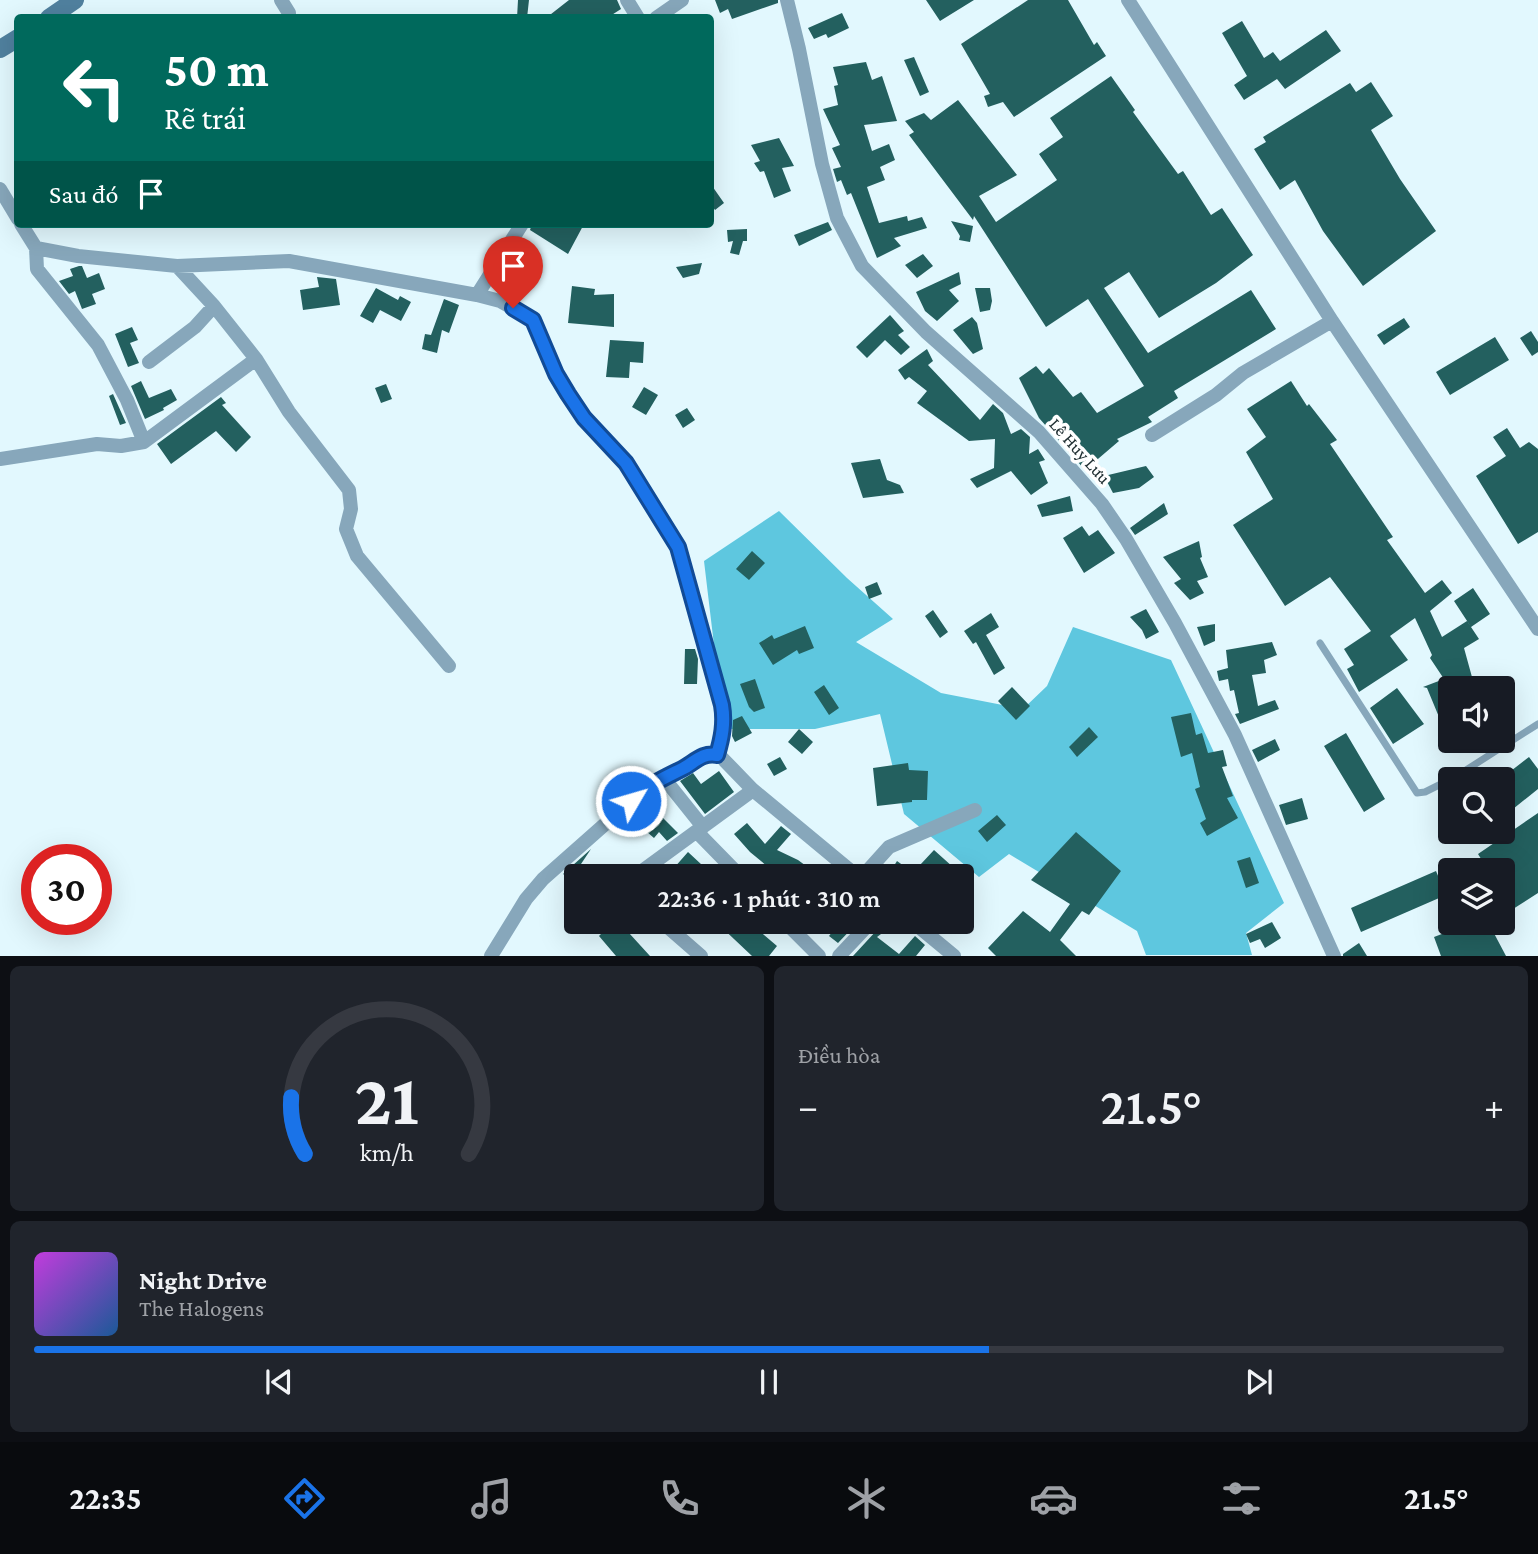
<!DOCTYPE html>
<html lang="vi">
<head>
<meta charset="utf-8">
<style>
  body { margin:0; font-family:"Crimson Pro",serif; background:#20242c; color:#f1f3f6; height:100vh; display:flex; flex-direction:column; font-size:26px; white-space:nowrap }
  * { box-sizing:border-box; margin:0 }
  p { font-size:23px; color:#9ea1a6 }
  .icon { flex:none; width:38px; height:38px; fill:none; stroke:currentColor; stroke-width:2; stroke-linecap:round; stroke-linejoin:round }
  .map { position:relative; height:956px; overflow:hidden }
  .drawer { display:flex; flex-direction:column; gap:10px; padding:10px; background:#0d0f14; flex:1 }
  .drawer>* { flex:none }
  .guide { position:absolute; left:14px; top:14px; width:700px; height:214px; border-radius:7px; box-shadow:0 7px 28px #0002; background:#00695c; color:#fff; overflow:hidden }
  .tools { position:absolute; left:1438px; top:676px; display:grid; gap:14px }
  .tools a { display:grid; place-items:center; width:77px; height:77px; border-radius:7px; background:#171b24; box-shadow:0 7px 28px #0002; font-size:35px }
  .speed { position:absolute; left:21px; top:844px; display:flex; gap:14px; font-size:35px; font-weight:700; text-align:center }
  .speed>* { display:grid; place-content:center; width:91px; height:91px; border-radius:50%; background:#171b24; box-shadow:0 7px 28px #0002; line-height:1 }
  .speed .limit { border:10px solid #d22; background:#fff; color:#111 }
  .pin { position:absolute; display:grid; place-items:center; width:60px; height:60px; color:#fff; margin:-72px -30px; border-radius:50% 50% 50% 0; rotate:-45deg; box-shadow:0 0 7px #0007 }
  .pin .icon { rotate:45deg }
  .me { position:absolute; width:77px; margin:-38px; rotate:52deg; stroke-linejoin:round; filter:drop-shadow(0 0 5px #0008) }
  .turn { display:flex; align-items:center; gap:24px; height:147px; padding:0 35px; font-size:32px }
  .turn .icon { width:91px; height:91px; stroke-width:2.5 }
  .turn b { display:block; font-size:49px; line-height:60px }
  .then { display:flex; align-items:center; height:66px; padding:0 35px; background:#0003; gap:14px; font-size:26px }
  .big { font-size:52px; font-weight:600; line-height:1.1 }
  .drawer .widget { flex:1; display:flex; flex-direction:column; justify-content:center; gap:10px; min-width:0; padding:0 24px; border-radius:10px; background:#20242c }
  .drawer .dial { align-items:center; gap:0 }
  .dial svg { height:182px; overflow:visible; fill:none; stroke:#363941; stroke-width:7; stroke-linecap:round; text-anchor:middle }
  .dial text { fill:#f1f3f6; stroke:none }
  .song { display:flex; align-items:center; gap:21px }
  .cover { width:84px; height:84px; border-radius:10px; background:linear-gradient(135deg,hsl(290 70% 55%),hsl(210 70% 35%)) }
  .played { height:7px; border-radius:4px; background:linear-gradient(90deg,#1a73e8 65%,#363941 65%) }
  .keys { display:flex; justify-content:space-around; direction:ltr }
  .heat { display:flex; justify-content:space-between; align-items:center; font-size:38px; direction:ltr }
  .drawer .tiles { flex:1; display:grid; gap:10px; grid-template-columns:1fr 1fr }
  .widget:last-child { grid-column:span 2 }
  .trip { position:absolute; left:564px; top:864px; width:410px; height:70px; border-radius:7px; background:#171b24; box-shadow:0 7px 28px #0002; font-weight:600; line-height:70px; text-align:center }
  .tabs { display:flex; height:112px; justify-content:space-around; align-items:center; background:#090b0e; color:#9ea1a6 }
  .tabs .icon { width:49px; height:49px }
  .tabs .active { color:#1a73e8 }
  .tabs b { font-size:32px; color:#f1f3f6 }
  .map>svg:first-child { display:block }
  .forest { fill:#5ec7df }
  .building { fill:#23605f }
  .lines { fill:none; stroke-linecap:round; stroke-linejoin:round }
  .service { stroke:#87a7bb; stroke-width:7 }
  .minor { stroke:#87a7bb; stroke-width:14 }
  .secondary { stroke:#50819f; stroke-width:18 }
  .route-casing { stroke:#114b97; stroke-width:18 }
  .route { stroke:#1a73e8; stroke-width:12 }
  .labels { text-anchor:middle; stroke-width:7; stroke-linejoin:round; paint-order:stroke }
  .street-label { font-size:18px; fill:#202f32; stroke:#fff }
</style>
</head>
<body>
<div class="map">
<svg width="1538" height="956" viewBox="0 0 1538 956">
  <rect width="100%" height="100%" fill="#e2f8fe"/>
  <path class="forest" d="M779,511L847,578L893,619L856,642L941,693L1023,709L1047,686L1073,627L1171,660L1284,903L1246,933L1252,955H1146L1137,931L1009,854L979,877L904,814L880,714L815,729H724L704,561Z"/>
  <path class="building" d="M518,0H529L527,18H517Z
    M569,0H617L621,9L607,18H546Z
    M715,0H778V3L732,19L728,9L720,13Z
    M926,0H974L940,21Z
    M1028,0H1068L1094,45L1097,42L1106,56L1014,117L1003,102L988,107L984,96L990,94L961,44Z
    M842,13L849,28L828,38L826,34L814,39L808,28Z
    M1242,21L1264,58L1273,52L1280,61L1326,30L1341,51L1285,89L1277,79L1244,100L1234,85L1247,76L1222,33Z
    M914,57L929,92L920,96L904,60Z
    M866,62L872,80L882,76L897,121L864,125L872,151L889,144L895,160L880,167L885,180L867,187L879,223L907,216L908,221L922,217L927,228L894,238L901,246L877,258L851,193L847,195L841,180L837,182L833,169L841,167L832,148L840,145L823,109L838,105L834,86L838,85L833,67Z
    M1111,76L1135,110L1133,112L1178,174L1183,171L1211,215L1222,208L1253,255L1216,283L1159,318L1129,272L1104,288L1148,353L1251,290L1276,329L1174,391L1178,398L1148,417L1152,422L1117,439L1119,441L1085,470L1039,418L1019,378L1036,366L1043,374L1049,368L1073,397L1081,392L1097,413L1144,386L1088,299L1046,327L974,216L973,220L909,135L914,132L905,121L924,113L931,120L958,100L1017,175L979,196L996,222L1057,180L1039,154L1063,137L1050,118Z
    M1371,82L1393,116L1371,130L1400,179L1436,231L1363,286L1323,231L1295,180L1280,190L1254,149L1266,142L1263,137L1350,83L1356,92Z
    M779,138L794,166L782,168L791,191L774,198L764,171L760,172L754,163L760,161L751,145Z
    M710,183L724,203L715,210L710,203Z
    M951,221L973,226L970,242L959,240L960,236Z
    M828,222L832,230L799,246L794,235Z
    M532,224H584L568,254L530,230Z
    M747,229V241H743L739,255L730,253L733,241L728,242L727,230Z
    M923,254L933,266L917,278L905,265Z
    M702,263L699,274L683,278L676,267Z
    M79,266H82L87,278L99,273L105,289L92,294L96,304L82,309L75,291L69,294L59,281L73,276L70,269Z
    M959,272L961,284L949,290L959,301L937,321L925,311L916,292Z
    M317,277L336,279L340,305L303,310L300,290L319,287Z
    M572,286L595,289L594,295L614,294V327L568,323Z
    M376,288L398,300L400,296L411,302L401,321L380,310L373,323L360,316Z
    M975,288H990L992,301L990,310L980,312Z
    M444,299L459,305L449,333L442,330L437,353L422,349L425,334L431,335Z
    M890,315L904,331L898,335L910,347L901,355L885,340L867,358L856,347Z
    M972,317L977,323L983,349L973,354L953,330Z
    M1404,318L1410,327L1384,345L1377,335Z
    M132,327L138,340L130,343L139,363L128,367L115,334Z
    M1531,331L1538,342V352L1532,356L1520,338Z
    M1495,337L1509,360L1450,395L1436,372Z
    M610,340L644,342L643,363L630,362L629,378L606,377Z
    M927,349L933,361L928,365L980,420L993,404L1003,413L1011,434L1021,429L1030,437L1029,454L1038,449L1045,460L1039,462L1048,483L1031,495L1011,471L977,488L970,479L994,468L995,439L969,441L917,403L927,391L909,377L905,380L898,370Z
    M141,381L149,398L171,389L177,400L163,408L164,410L145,419L131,386Z
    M1291,381L1307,406L1309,404L1337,440L1330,444L1393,537L1387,540L1425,593L1442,580L1452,593L1430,611L1442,637L1467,621L1479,639L1464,648L1475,688H1451V746L1427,688L1423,687L1444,679L1430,658L1432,655L1415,618L1390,636L1408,660L1359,692L1347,669L1354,665L1344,649L1371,631L1330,577L1285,606L1233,525L1273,499L1246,452L1266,437L1247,409Z
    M386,384L392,399L381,403L375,388Z
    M644,387L658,395L646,415L632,407Z
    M113,394L126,423L120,425L109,396Z
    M221,397L226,403L222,405L251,437L236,452L216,431L171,464L157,444Z
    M687,408L695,420L683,428L675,415Z
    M1507,428L1520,448L1529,442L1538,449V532L1518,544L1476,476L1506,456L1493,437Z
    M880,459L887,480L900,485L904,493L863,498L851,463Z
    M1146,466L1154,477L1139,488L1113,493L1104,476Z
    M1070,496L1073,511L1042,517L1037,505Z
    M1164,503L1168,514L1135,535L1130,528Z
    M1082,526L1089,536L1098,530L1115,553L1084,573L1063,538Z
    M1199,541L1202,557L1200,558L1208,577L1197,581L1204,593L1190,600L1174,583L1181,579L1163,557Z
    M752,551L765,563L749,580L736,569Z
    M877,582L882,594L869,599L865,587Z
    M1473,588L1490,614L1471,627L1454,601Z
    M1146,609L1159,632L1146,639L1142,630L1130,617Z
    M933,610L948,632L940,638L925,616Z
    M991,613L999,627L986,635L1005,668L994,675L976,642L973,644L964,631Z
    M1215,624V641L1204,646L1197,627Z
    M805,626L814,648L799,654L797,650L773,665L759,643L772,635L774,639Z
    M1272,642L1277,655L1264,660L1266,673L1252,675L1258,706L1275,700L1279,709L1240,724L1235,714L1239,713L1234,690L1230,691L1228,679L1219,681L1217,671L1228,668L1226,650Z
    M685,649H695L698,659L697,684H684Z
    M755,679L765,708L754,712L749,707L740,684Z
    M824,685L839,708L829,715L814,692Z
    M1012,687L1030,706L1016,720L998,701Z
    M1397,688L1424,724L1393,744L1370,708Z
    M1191,713L1196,735L1202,733L1208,753L1223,750L1227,766L1222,767L1233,796L1227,798L1238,818L1207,836L1200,823L1206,819L1195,789L1200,787L1192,753L1181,757L1171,717Z
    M742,716L752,733L735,742L732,736L733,720Z
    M1089,727L1098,737L1077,757L1069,747Z
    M799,729L813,742L802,754L788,742Z
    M1346,733L1385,799L1364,812L1324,746Z
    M1275,739L1280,750L1258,762L1252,750Z
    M780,757L787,769L774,776L767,764Z
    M1529,757L1538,769V789L1513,809L1503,797V777Z
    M908,763L909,770L928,771L927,800H912V802L877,806L873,768Z
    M719,771L734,792L705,814L680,781L693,773L701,784Z
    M1302,798L1308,819L1286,825L1279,805Z
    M647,802L678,833L667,841L659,832L654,838L640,826L637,828L628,819Z
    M1538,813V893L1513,909L1503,893V870H1488L1478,854Z
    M997,815L1006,825L987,842L978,831Z
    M747,823L765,844L781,826L791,834L777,850L798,860L821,877H792L784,871L781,875L773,871L750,852L734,834Z
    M1076,832L1121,871L1089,915L1082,911L1060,940L1076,956H996L988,948L1023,911L1050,932L1070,904L1031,880Z
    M591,849L571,879L563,874Z
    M934,850L973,885L961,899V877H933L920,865Z
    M688,852L702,865L692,877H666Z
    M1250,857L1259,883L1246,888L1237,861Z
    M897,861L908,869L903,877H887Z
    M1436,871L1446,895L1361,932L1351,908Z
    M588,922H640L629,933L650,956H616L599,936L601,934Z
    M716,922H749L777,946L769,956H752Z
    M840,922H858L838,943L829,936Z
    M1272,922L1281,938L1265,948L1260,939L1250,943L1246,934Z
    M1466,922H1488L1506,956H1441L1434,937L1460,927Z
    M877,930L881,934L877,937L899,954L915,936L925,945L916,956H853Z
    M1359,943L1367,956H1343V954Z"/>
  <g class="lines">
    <path class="service" d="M1320,643L1417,793L1425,792L1451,779
      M1452,779L1538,724"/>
    <path class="minor" d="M281,0L289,13
      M627,0L638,18
      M787,0L799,49L822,164L837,218L862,266L926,332L1039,432L1102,504L1126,539L1175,623L1235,735L1334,956
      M1128,0L1332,321L1538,629
      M656,18L682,0
      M0,189L18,219
      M21,224L36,248L78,256L177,266L289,261L477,295L522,224
      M36,248L37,269L98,345L127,400L144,442
      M177,266L214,306L256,359L289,412L349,490L351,509L346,529L357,556L449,666
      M477,295L500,301L533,320L556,374L568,394L584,418L626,463L678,547L724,718L723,733L717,755
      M149,362L195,327L214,306
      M1152,435L1216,395L1243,373L1332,321
      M0,459L97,444L121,446L144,442L256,359
      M663,777L703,827
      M697,832L741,877
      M634,877L753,790
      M862,877L889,847L975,810
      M662,922L701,956
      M785,922L819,956
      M913,922L954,956
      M491,956L526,899L543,879L647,787L706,755L711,754L722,758L753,790L858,877
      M839,956L871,922"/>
    <path class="secondary" d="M49,18L75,0
      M0,49L18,38"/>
  </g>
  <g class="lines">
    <g class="route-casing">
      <path id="route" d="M513,308L533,320L556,374L568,394L584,418L626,463L678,547L722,705C725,723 722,738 717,755C702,752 694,763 682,769C660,780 650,784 631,801"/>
    </g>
    <use href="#route" class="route"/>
  </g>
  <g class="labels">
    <g class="street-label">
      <text transform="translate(1080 451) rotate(48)" y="6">Lê Huy Lưu</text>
    </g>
  </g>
</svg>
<div class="tools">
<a><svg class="icon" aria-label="sound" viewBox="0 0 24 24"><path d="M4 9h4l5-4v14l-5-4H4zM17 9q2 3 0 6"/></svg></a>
<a><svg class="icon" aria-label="search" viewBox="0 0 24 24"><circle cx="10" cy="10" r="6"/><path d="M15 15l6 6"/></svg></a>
<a><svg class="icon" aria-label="layers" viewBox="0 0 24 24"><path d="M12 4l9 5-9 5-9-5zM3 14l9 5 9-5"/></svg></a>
</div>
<div class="speed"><div class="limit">30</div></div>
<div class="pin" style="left:513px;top:308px;background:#d93025"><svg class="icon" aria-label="arrive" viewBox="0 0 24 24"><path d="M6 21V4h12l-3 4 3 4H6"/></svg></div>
<svg class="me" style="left:631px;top:801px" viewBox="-20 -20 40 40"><circle r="17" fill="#1a73e8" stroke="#fff" stroke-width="3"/><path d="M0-11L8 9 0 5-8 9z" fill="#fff"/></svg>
<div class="trip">22:36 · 1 phút · 310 m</div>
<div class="guide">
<div class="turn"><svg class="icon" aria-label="left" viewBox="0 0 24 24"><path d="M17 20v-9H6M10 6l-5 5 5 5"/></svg><div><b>50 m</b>Rẽ trái</div></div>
<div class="then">Sau đó<svg class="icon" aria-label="arrive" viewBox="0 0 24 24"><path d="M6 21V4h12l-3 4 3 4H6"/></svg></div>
</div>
</div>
<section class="drawer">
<div class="tiles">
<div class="widget dial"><svg viewBox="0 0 100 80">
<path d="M14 69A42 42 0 1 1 86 69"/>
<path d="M14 69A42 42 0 0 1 8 44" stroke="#1a73e8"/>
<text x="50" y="56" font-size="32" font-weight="700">21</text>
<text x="50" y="72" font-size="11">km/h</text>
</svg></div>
<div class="widget"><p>Điều hòa</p>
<div class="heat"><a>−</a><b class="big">21.5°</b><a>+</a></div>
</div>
<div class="widget">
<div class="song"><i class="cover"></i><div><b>Night Drive</b><p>The Halogens</p></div></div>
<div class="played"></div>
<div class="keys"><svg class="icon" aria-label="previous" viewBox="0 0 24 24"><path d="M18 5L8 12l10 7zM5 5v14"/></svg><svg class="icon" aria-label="pause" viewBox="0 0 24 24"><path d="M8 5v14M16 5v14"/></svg><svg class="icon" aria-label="next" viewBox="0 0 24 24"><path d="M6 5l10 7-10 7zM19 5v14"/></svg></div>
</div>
</div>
</section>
<nav class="tabs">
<b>22:35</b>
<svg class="icon active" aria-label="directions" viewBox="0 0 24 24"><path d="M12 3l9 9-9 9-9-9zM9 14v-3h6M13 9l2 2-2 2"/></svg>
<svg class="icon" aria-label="music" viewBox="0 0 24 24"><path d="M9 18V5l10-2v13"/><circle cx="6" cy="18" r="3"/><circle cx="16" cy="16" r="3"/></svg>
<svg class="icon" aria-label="phone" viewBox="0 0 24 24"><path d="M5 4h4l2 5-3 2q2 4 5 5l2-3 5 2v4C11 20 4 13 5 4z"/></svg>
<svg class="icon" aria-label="climate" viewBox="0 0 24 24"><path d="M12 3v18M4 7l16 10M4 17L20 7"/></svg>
<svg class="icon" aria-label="car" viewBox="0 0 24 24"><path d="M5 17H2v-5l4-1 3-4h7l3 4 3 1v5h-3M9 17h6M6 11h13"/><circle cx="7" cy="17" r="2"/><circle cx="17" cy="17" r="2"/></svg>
<svg class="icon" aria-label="filters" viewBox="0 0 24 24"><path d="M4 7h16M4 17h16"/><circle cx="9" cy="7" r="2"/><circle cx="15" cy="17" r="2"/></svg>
<b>21.5°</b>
</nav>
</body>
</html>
